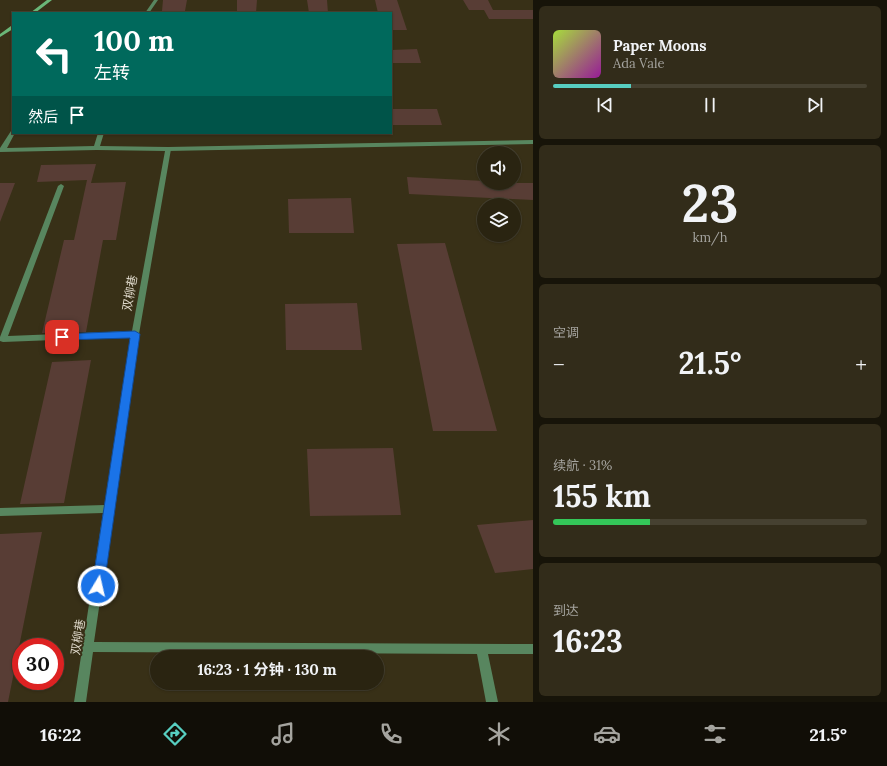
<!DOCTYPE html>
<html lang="zh">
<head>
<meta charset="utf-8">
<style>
  body { margin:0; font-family:Lora,"Noto Sans SC",serif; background:#322c1a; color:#f1f3f6; height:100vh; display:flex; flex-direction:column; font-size:15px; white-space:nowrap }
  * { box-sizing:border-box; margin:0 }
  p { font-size:13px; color:#a5a49f }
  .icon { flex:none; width:22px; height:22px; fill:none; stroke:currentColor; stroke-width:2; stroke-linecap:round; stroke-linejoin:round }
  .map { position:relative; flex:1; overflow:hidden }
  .panel { display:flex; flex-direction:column; gap:6px; padding:6px; background:#171409; width:354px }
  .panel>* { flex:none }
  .banner { position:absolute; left:12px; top:12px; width:380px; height:122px; border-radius:0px; box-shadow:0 1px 3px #0004,0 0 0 1px #464131; background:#00695c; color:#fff; overflow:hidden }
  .fabs { position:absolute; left:477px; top:146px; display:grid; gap:8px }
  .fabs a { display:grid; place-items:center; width:44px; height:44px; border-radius:50%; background:#2a2411; box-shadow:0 1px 3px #0004,0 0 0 1px #464131; font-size:20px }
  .speed { position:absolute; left:12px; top:638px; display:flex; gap:8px; font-size:20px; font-weight:700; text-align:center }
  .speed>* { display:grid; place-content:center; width:52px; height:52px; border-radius:50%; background:#2a2411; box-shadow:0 1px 3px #0004,0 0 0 1px #464131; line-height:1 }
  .speed .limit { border:6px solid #d22; background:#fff; color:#111 }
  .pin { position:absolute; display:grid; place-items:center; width:34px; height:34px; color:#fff; margin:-17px; border-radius:8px; box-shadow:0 2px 6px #0006 }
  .me { position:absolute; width:44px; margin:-22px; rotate:9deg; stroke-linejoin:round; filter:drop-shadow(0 0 3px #0008) }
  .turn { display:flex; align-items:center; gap:14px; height:84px; padding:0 16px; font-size:18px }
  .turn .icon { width:52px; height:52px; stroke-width:2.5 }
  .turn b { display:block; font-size:28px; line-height:34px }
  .then { display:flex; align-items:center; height:38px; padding:0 16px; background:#0003; gap:8px; font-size:15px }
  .big { font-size:30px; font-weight:700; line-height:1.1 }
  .panel .tile { flex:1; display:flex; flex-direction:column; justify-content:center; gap:6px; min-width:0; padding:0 14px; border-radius:6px; background:#322c1a }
  .panel .dial { align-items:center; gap:0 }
  .dial b { font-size:52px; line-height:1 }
  .song { display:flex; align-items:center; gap:12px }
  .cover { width:48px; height:48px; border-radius:6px; background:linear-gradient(135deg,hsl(80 70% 55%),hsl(300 70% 35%)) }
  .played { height:4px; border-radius:2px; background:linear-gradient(90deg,#57cec1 25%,#464131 25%) }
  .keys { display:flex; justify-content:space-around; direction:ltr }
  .heat { display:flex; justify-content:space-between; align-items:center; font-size:22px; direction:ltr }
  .charge { height:6px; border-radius:3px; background:linear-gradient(90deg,#34c759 31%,#464131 0) }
  .trip { position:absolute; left:150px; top:650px; width:234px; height:40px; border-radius:20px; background:#2a2411; box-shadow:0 1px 3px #0004,0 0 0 1px #464131; font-weight:700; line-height:40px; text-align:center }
  .menu { display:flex; height:64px; justify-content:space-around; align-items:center; background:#110e07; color:#a5a49f }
  .menu .icon { width:28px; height:28px }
  .menu .selected { color:#57cec1 }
  .menu b { font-size:18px; color:#f1f3f6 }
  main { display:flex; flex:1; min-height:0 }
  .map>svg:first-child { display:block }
  .building { fill:#583d35 }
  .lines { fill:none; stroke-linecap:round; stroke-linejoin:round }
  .lane { fill:#58865f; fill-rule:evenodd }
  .street { fill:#58865f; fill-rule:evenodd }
  .secondary { fill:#6ab778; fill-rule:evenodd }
  .route { fill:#1a73e8; stroke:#114b97 }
  .labels { text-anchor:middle; stroke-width:4; stroke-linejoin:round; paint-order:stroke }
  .street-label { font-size:12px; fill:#dfd9cb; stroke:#383017 }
</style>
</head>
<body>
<main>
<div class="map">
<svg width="533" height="702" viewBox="0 0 533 702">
  <rect width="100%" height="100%" fill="#383017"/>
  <path class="building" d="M163,0H187L185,11H176V13H151V12L162,11Z
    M237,0H257L256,13H237Z
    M307,0H327L328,13H309Z
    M375,0H397L407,30H391V13H378Z
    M463,0H488L493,10H533V19H489L484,10H469Z
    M417,49L421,63H391V50Z
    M391,109H437L442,125H391Z
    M96,164L91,183L126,182L116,240H103L86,332L42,333L64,240H74L87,180L37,182L41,165Z
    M407,177L484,181V183H533V200L409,194Z
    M0,183H15L0,222Z
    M351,198L354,233H289L288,199Z
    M445,243L497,431H433L397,244Z
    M357,303L362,350H286L285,304Z
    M91,360L64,503L20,504L52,362Z
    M393,448L401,515L310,516L307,449Z
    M533,520V569L495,573L477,525Z
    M42,532L8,702H0V534Z"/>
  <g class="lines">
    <path class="lane" d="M533,140V144L168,151L165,149L168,147Z"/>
    <path class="street" d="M154,0H158L149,13H145Z
      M13,130V133H15L7,148L94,146L98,133H104L100,146L168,147L171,149L139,334L114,507L115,509L113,512L94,642L533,644V654H488L498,702H486L477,654L93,652L86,702H74L103,513L0,516V508L105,505L131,337L3,342L0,341V337L58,186L61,184L64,186L8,336L132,331L165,151L97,150L0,152V148L11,131Z"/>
    <path class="secondary" d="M47,0H52L35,13H30Z
      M11,26H13V29L0,37V34Z"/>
  </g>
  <path class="route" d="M135,331L140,334L104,586L102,589L98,591L94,589L92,586L130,338L62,340L57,337L62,334Z"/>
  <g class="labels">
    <g class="street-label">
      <text transform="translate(130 293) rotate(-80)" y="4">双柳巷</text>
      <text transform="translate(78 637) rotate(-81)" y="4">双柳巷</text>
    </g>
  </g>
</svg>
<div class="fabs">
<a><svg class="icon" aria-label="sound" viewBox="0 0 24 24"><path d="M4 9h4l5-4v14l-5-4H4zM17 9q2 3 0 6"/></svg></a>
<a><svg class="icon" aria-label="layers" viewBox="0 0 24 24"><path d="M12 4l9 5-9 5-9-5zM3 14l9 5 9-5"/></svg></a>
</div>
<div class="speed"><div class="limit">30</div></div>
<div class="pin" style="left:62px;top:337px;background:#d93025"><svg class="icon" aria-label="arrive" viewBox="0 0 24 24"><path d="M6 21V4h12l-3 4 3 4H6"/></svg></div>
<svg class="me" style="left:98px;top:586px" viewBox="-20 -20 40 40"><circle r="17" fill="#1a73e8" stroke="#fff" stroke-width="3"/><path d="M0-11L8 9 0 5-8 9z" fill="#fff"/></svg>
<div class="trip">16:23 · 1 分钟 · 130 m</div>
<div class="banner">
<div class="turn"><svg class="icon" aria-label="left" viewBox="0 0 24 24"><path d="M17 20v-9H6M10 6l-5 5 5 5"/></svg><div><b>100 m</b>左转</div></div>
<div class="then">然后<svg class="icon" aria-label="arrive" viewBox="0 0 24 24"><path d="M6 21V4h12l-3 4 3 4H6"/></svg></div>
</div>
</div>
<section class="panel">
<div class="tile">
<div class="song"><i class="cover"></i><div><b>Paper Moons</b><p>Ada Vale</p></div></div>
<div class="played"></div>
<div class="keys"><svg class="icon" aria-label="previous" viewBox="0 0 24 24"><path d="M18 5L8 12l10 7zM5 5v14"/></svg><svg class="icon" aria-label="pause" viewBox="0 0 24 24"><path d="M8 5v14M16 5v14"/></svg><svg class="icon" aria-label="next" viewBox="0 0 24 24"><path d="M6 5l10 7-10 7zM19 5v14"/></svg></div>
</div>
<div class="tile dial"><b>23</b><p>km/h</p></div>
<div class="tile"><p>空调</p>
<div class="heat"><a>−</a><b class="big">21.5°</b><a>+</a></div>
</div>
<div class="tile"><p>续航 · 31%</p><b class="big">155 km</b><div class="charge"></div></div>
<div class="tile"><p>到达</p><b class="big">16:23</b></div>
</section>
</main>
<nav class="menu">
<b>16:22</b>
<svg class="icon selected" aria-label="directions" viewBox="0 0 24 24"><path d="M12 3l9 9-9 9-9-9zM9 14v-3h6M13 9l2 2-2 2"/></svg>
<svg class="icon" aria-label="music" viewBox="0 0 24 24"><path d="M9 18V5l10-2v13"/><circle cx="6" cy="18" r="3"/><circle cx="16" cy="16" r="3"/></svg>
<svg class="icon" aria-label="phone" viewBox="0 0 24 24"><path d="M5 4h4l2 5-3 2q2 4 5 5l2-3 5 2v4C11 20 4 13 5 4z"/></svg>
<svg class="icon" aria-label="climate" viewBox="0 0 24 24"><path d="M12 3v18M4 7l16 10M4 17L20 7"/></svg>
<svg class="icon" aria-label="car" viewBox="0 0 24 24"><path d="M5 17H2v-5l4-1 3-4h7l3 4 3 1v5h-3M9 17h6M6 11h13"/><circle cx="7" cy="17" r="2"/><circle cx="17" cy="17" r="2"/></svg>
<svg class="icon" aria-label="filters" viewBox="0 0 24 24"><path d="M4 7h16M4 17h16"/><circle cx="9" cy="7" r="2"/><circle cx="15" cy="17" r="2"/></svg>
<b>21.5°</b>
</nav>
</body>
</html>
